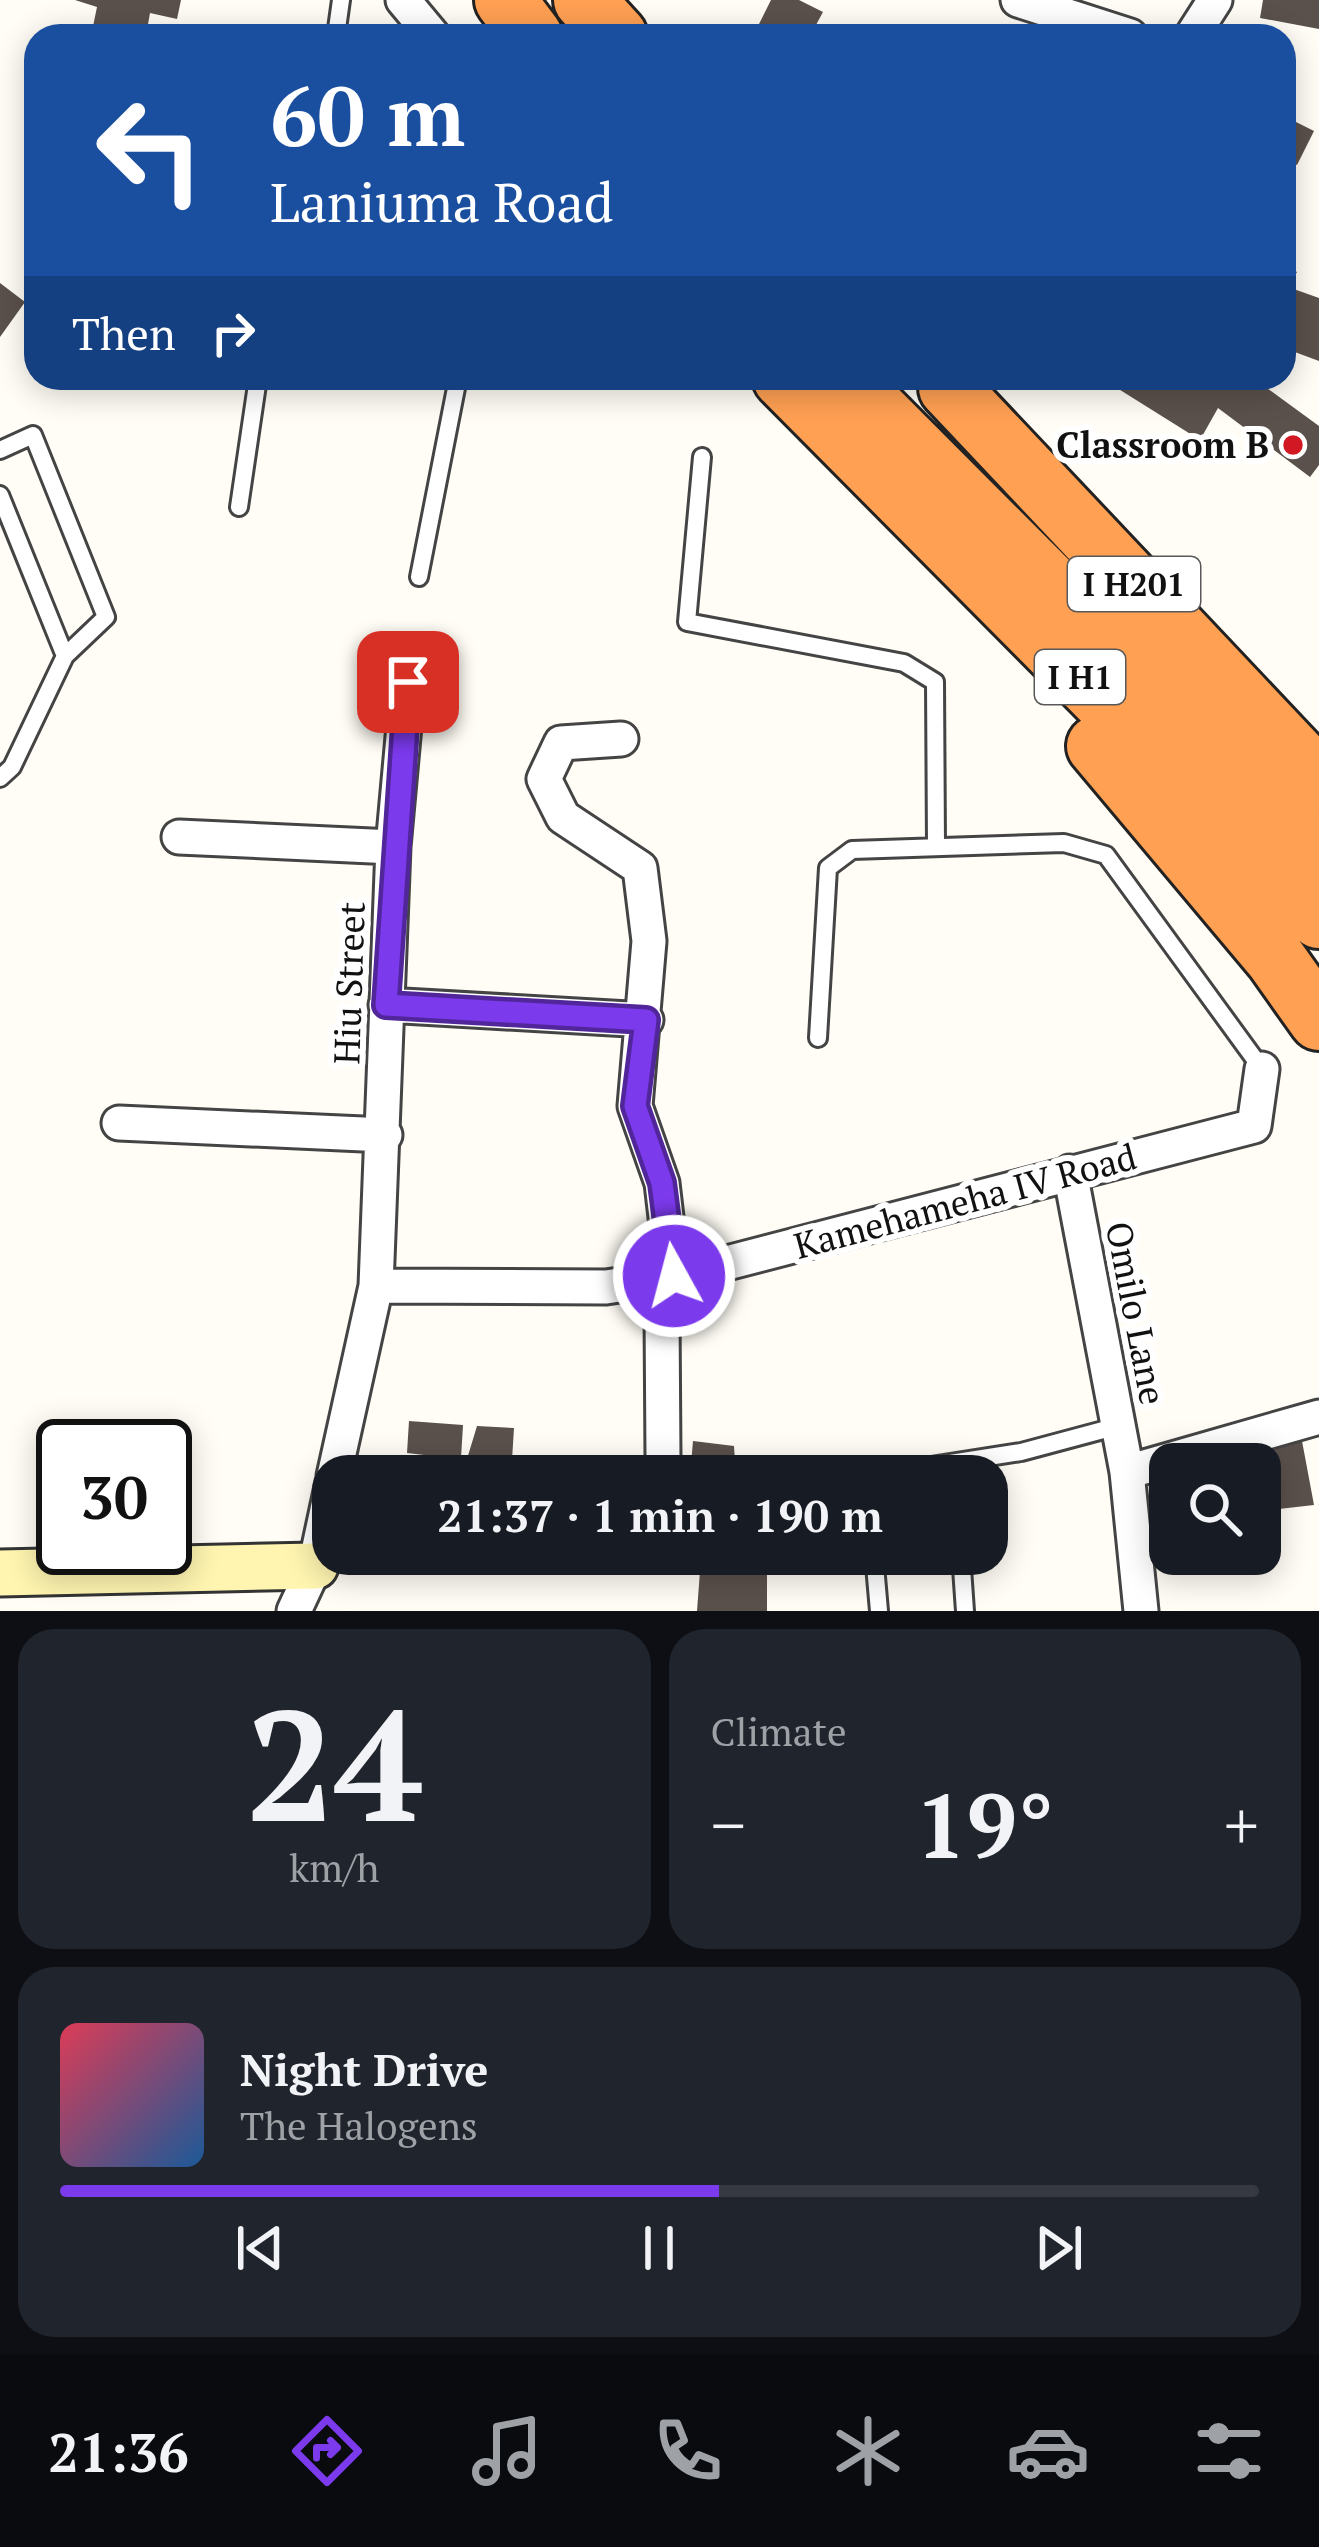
<!DOCTYPE html>
<html lang="en">
<head>
<meta charset="utf-8">
<style>
  body { margin:0; font-family:"PT Serif",serif; background:#20242c; color:#f1f3f6; height:100vh; display:flex; flex-direction:column; font-size:45px; white-space:nowrap }
  * { box-sizing:border-box; margin:0 }
  p { font-size:39px; color:#9ea1a6 }
  .icon { flex:none; width:66px; height:66px; fill:none; stroke:currentColor; stroke-width:2; stroke-linecap:round; stroke-linejoin:round }
  .map { position:relative; height:1611px; overflow:hidden }
  .details { display:flex; flex-direction:column; gap:18px; padding:18px; background:#0d0f14; flex:1 }
  .details>* { flex:none }
  .hud { position:absolute; left:24px; top:24px; width:1272px; height:366px; border-radius:36px; box-shadow:0 6px 30px #0003; background:#1a4fa0; color:#fff; overflow:hidden }
  .controls { position:absolute; left:1149px; top:1443px; display:grid; gap:24px }
  .controls a { display:grid; place-items:center; width:132px; height:132px; border-radius:24px; background:#171b24; box-shadow:0 6px 30px #0003; font-size:60px }
  .speed { position:absolute; left:36px; top:1419px; display:flex; gap:24px; font-size:60px; font-weight:700; text-align:center }
  .speed>* { display:grid; place-content:center; width:156px; height:156px; border-radius:50%; background:#171b24; box-shadow:0 6px 30px #0003; line-height:1 }
  .speed .limit { border:6px solid #111; border-radius:18px; background:#fff; color:#111 }
  .pin { position:absolute; display:grid; place-items:center; width:102px; height:102px; color:#fff; margin:-51px; border-radius:24px; box-shadow:0 6px 18px #0006 }
  .me { position:absolute; width:132px; margin:-66px; rotate:353deg; stroke-linejoin:round; filter:drop-shadow(0 0 9px #0008) }
  .turn { display:flex; align-items:center; gap:42px; height:252px; padding:0 48px; font-size:54px }
  .turn .icon { width:156px; height:156px; stroke-width:2.5 }
  .turn b { display:block; font-size:84px; line-height:102px }
  .then { display:flex; align-items:center; height:114px; padding:0 48px; background:#0003; gap:24px; font-size:45px }
  .big { font-size:90px; font-weight:600; line-height:1.1 }
  .details .card { flex:1; display:flex; flex-direction:column; justify-content:center; gap:18px; min-width:0; padding:0 42px; border-radius:36px; background:#20242c }
  .details .dial { align-items:center; gap:0 }
  .dial b { font-size:156px; line-height:1 }
  .song { display:flex; align-items:center; gap:36px }
  .cover { width:144px; height:144px; border-radius:18px; background:linear-gradient(135deg,hsl(350 70% 55%),hsl(210 70% 35%)) }
  .played { height:12px; border-radius:6px; background:linear-gradient(90deg,#7c3aed 55%,#363941 55%) }
  .keys { display:flex; justify-content:space-around; direction:ltr }
  .heat { display:flex; justify-content:space-between; align-items:center; font-size:66px; direction:ltr }
  .details .tiles { flex:1; display:grid; gap:18px; grid-template-columns:1fr 1fr }
  .card:last-child { grid-column:span 2 }
  .trip { position:absolute; left:312px; top:1455px; width:696px; height:120px; border-radius:36px; background:#171b24; box-shadow:0 6px 30px #0003; font-weight:600; line-height:120px; text-align:center }
  .menu { display:flex; height:192px; justify-content:space-around; align-items:center; background:#090b0e; color:#9ea1a6 }
  .menu .icon { width:84px; height:84px }
  .menu .selected { color:#7c3aed }
  .menu b { font-size:54px; color:#f1f3f6 }
  .map>svg:first-child { display:block }
  .building { fill:#5b514c }
  .lines { fill:none; stroke-linecap:round; stroke-linejoin:round }
  .lane-casing { stroke:#444; stroke-width:22 }
  .street-casing { stroke:#444; stroke-width:39 }
  .secondary-casing { stroke:#333; stroke-width:51 }
  .highway-casing { stroke:#222; stroke-width:66 }
  .lane { stroke:#fff; stroke-width:16 }
  .street { stroke:#fff; stroke-width:33 }
  .secondary { stroke:#fff5b0; stroke-width:45 }
  .highway { stroke:#ffa053; stroke-width:60 }
  .route-casing { stroke:#51269a; stroke-width:30 }
  .route { stroke:#7c3aed; stroke-width:21 }
  .poi-dot { fill:#d11823; stroke:#fff; stroke-width:4.5 }
  .labels { text-anchor:middle; stroke-width:12; stroke-linejoin:round; paint-order:stroke }
  .shield { fill:#fff; stroke:#585858; stroke-width:3 }
  .shield-label { font-size:33px; font-weight:bold; fill:#111 }
  .poi-label { font-size:36px; font-weight:bold; fill:#111; stroke:#fff; text-anchor:end }
  .street-label { font-size:36px; fill:#111; stroke:#fff }
</style>
</head>
<body>
<div class="map">
<svg width="1319" height="1611" viewBox="0 0 1319 1611">
  <rect width="100%" height="100%" fill="#fffdf5"/>
  <path class="building" d="M75,0H181L177,19L150,13L147,30L165,36H91L97,7Z
    M771,0H799L823,12L810,36H753Z
    M1263,0H1319V29L1260,18Z
    M1290,119L1314,131L1297,165L1284,159V121Z
    M1284,265L1297,272L1288,287L1319,298V361L1284,348Z
    M0,283L25,302L0,337Z
    M1101,378H1253L1319,426V465L1310,477L1218,408L1200,440Z
    M409,1421L463,1425L461,1458L467,1459L477,1426L514,1428L511,1476H466V1464H460L459,1476H386L387,1457L424,1460V1455L407,1453Z
    M693,1441L734,1446L736,1476H690Z
    M1302,1441L1314,1505L1260,1511V1468L1268,1467L1267,1445Z
    M1170,1491V1535L1153,1536L1150,1492Z
    M575,1554H652V1561L576,1563Z
    M744,1569H767V1611H697L700,1571L730,1575Z"/>
  <g class="lines">
    <g class="lane-casing">
      <path id="lane" d="M336,36L341,0
        M0,450L33,435L106,617L65,656L12,767L0,778
        M702,457L687,622L904,663L935,682L936,845
        M0,495L65,656
        M239,507L258,378
        M419,577L458,378
        M818,1038L828,868L852,850L1064,843L1106,855L1262,1069
        M867,1476L1021,1452L1118,1426
        M874,1554L879,1611
        M961,1554L965,1611"/>
    </g>
    <g class="street-casing">
      <path id="street" d="M403,0L433,36
        M1018,0L1130,36
        M1192,36L1215,0
        M621,739L561,743L544,779L563,817L640,868L649,941L635,1106L662,1183L673,1277L662,1313L663,1458
        M179,837L393,847
        M386,1005L646,1020
        M119,1123L385,1135
        M1070,1172L1127,1472L1141,1611
        M376,1286L606,1287L673,1277L1254,1126L1262,1069
        M1127,1472L1319,1417
        M334,1476L376,1286L393,847L408,682
        M294,1611L315,1566L333,1482"/>
    </g>
    <g class="secondary-casing">
      <path id="secondary" d="M0,1573L315,1566"/>
    </g>
    <g class="highway-casing">
      <path id="highway" d="M505,0L532,36
        M584,0L617,36
        M783,378L1319,918
        M845,378L1319,853
        M949,388L1319,780
        M1097,746L1275,958L1319,1020"/>
    </g>
    <use href="#lane" class="lane"/>
    <use href="#street" class="street"/>
    <use href="#secondary" class="secondary"/>
    <use href="#highway" class="highway"/>
  </g>
  <g class="lines">
    <g class="route-casing">
      <path id="route" d="M408,682L386,1005L646,1020L635,1106L662,1183L674,1276"/>
    </g>
    <use href="#route" class="route"/>
  </g>
  <circle class="poi-dot" cx="1293" cy="445" r="12"/>
  <g class="labels">
    <g class="shield">
      <rect x="1068" y="557" width="132" height="54" rx="9"/>
      <rect x="1035" y="650" width="90" height="54" rx="9"/>
    </g>
    <g class="shield-label">
      <text x="1134" y="596">I H201</text>
      <text x="1080" y="689">I H1</text>
    </g>
    <g class="poi-label">
      <text x="1269" y="458">Classroom B</text>
    </g>
    <g class="street-label">
      <text transform="translate(349 983) rotate(-88)" y="13">Hiu Street</text>
      <text transform="translate(965 1201) rotate(-15)" y="13">Kamehameha IV Road</text>
      <text transform="translate(1136 1313) rotate(79)" y="13">Omilo Lane</text>
    </g>
  </g>
</svg>
<div class="controls">
<a><svg class="icon" aria-label="search" viewBox="0 0 24 24"><circle cx="10" cy="10" r="6"/><path d="M15 15l6 6"/></svg></a>
</div>
<div class="speed"><div class="limit">30</div></div>
<div class="pin" style="left:408px;top:682px;background:#d93025"><svg class="icon" aria-label="arrive" viewBox="0 0 24 24"><path d="M6 21V4h12l-3 4 3 4H6"/></svg></div>
<svg class="me" style="left:674px;top:1276px" viewBox="-20 -20 40 40"><circle r="17" fill="#7c3aed" stroke="#fff" stroke-width="3"/><path d="M0-11L8 9 0 5-8 9z" fill="#fff"/></svg>
<div class="trip">21:37 · 1 min · 190 m</div>
<div class="hud">
<div class="turn"><svg class="icon" aria-label="left" viewBox="0 0 24 24"><path d="M17 20v-9H6M10 6l-5 5 5 5"/></svg><div><b>60 m</b>Laniuma Road</div></div>
<div class="then">Then<svg class="icon" aria-label="right" viewBox="0 0 24 24"><path d="M7 20v-9h11M14 6l5 5-5 5"/></svg></div>
</div>
</div>
<section class="details">
<div class="tiles">
<div class="card dial"><b>24</b><p>km/h</p></div>
<div class="card"><p>Climate</p>
<div class="heat"><a>−</a><b class="big">19°</b><a>+</a></div>
</div>
<div class="card">
<div class="song"><i class="cover"></i><div><b>Night Drive</b><p>The Halogens</p></div></div>
<div class="played"></div>
<div class="keys"><svg class="icon" aria-label="previous" viewBox="0 0 24 24"><path d="M18 5L8 12l10 7zM5 5v14"/></svg><svg class="icon" aria-label="pause" viewBox="0 0 24 24"><path d="M8 5v14M16 5v14"/></svg><svg class="icon" aria-label="next" viewBox="0 0 24 24"><path d="M6 5l10 7-10 7zM19 5v14"/></svg></div>
</div>
</div>
</section>
<nav class="menu">
<b>21:36</b>
<svg class="icon selected" aria-label="directions" viewBox="0 0 24 24"><path d="M12 3l9 9-9 9-9-9zM9 14v-3h6M13 9l2 2-2 2"/></svg>
<svg class="icon" aria-label="music" viewBox="0 0 24 24"><path d="M9 18V5l10-2v13"/><circle cx="6" cy="18" r="3"/><circle cx="16" cy="16" r="3"/></svg>
<svg class="icon" aria-label="phone" viewBox="0 0 24 24"><path d="M5 4h4l2 5-3 2q2 4 5 5l2-3 5 2v4C11 20 4 13 5 4z"/></svg>
<svg class="icon" aria-label="climate" viewBox="0 0 24 24"><path d="M12 3v18M4 7l16 10M4 17L20 7"/></svg>
<svg class="icon" aria-label="car" viewBox="0 0 24 24"><path d="M5 17H2v-5l4-1 3-4h7l3 4 3 1v5h-3M9 17h6M6 11h13"/><circle cx="7" cy="17" r="2"/><circle cx="17" cy="17" r="2"/></svg>
<svg class="icon" aria-label="filters" viewBox="0 0 24 24"><path d="M4 7h16M4 17h16"/><circle cx="9" cy="7" r="2"/><circle cx="15" cy="17" r="2"/></svg>
</nav>
</body>
</html>
